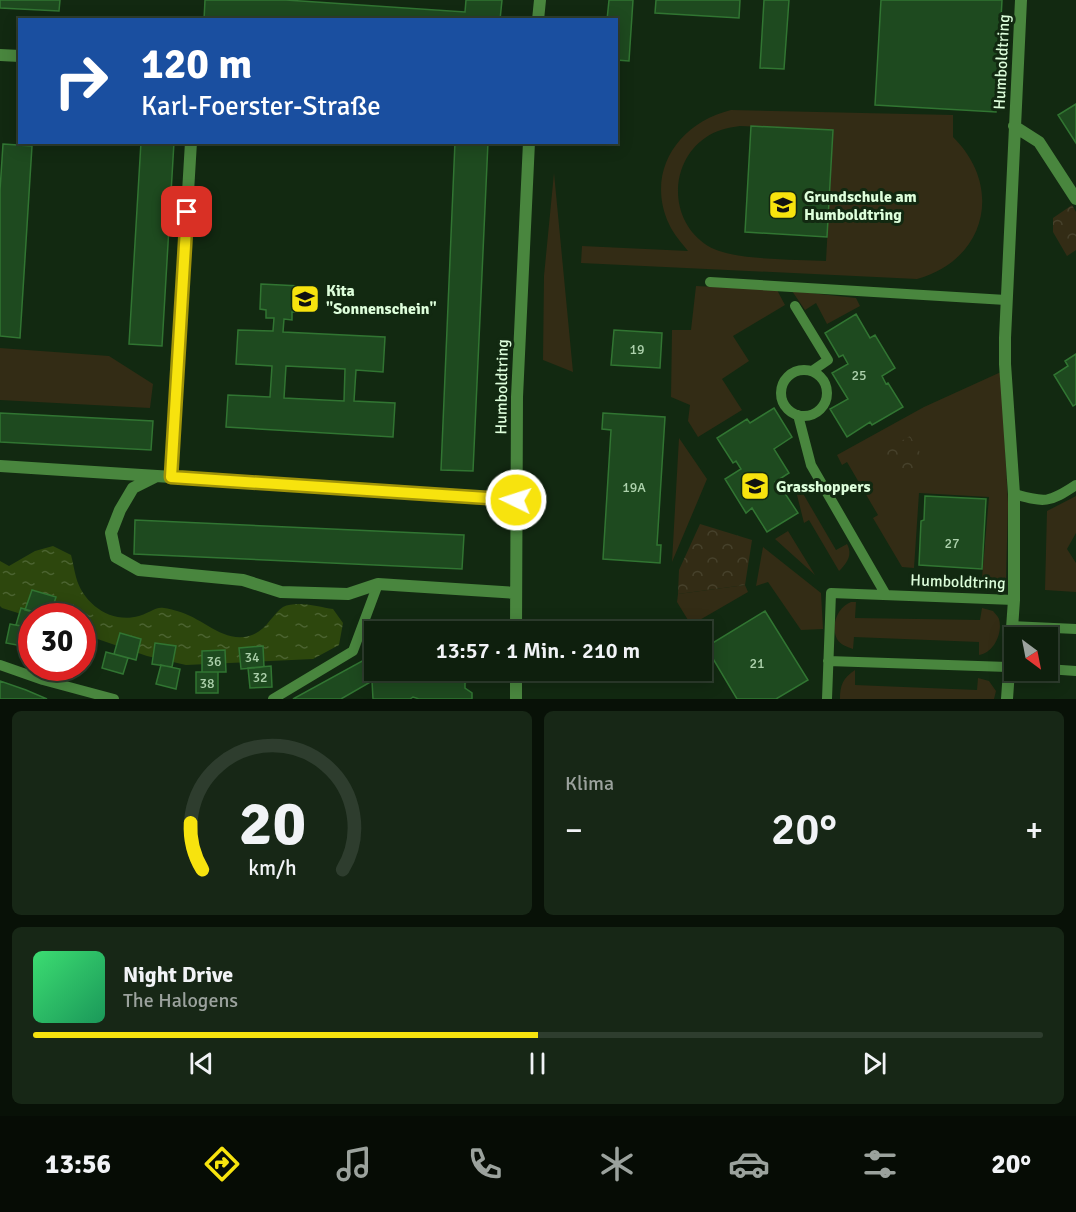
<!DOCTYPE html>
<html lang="de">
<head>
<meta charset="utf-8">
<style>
  body { margin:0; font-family:Signika,sans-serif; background:#172716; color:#f1f3f6; height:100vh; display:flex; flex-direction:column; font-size:22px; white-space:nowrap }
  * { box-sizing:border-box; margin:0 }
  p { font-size:20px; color:#9ba29d }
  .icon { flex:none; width:33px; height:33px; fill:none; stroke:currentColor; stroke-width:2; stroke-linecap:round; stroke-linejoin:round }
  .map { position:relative; height:699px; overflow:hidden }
  .sheet { display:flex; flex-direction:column; gap:12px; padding:12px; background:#081107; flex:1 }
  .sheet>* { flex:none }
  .hud { position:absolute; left:18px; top:18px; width:600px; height:126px; border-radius:0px; box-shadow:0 3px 15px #0003,0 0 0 2px #2e3d2e; background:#1a4fa0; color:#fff; overflow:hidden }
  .needle { width:39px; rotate:148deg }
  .controls { position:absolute; left:1004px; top:627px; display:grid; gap:12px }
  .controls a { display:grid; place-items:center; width:54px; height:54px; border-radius:0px; background:#0e1f0d; box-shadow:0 3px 15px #0003,0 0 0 2px #2e3d2e; font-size:30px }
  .speed { position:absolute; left:18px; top:603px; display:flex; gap:12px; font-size:30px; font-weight:700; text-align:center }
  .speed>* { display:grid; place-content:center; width:78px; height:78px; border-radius:50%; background:#0e1f0d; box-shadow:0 3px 15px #0003,0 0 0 2px #2e3d2e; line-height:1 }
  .speed .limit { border:9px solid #d22; background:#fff; color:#111 }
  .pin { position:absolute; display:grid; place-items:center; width:51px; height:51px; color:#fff; margin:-26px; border-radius:12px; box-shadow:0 3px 9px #0006 }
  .me { position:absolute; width:66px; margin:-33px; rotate:274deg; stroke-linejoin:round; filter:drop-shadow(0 0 4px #0008) }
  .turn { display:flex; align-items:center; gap:21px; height:126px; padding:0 24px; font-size:27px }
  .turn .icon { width:78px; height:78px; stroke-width:2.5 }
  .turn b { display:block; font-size:42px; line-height:51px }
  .big { font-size:45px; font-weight:600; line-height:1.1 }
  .sheet .widget { flex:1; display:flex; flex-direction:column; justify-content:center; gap:9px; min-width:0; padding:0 21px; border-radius:9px; background:#172716 }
  .sheet .dial { align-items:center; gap:0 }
  .dial svg { height:156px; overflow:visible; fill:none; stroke:#2e3d2e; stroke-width:7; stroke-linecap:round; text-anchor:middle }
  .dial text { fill:#f1f3f6; stroke:none }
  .song { display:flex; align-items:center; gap:18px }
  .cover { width:72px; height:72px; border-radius:9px; background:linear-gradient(135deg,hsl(140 70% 55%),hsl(150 70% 35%)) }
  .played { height:6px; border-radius:3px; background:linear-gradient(90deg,#f7e30e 50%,#2e3d2e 50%) }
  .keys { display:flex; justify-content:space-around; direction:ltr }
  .heat { display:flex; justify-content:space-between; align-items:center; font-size:33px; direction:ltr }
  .sheet .tiles { flex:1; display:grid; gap:12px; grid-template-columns:1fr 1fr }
  .widget:last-child { grid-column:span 2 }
  .trip { position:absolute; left:364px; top:621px; width:348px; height:60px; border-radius:0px; background:#0e1f0d; box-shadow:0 3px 15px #0003,0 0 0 2px #2e3d2e; font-weight:600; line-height:60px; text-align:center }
  .menu { display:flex; height:96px; justify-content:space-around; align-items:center; background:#060c05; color:#9ba29d }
  .menu .icon { width:42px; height:42px }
  .menu .selected { color:#f7e30e }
  .menu b { font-size:27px; color:#f1f3f6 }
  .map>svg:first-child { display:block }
  .grass { fill:#332c15; fill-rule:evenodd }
  .park { fill:url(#park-crowns) }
  .water { fill:url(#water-ripples) }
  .building { fill:#1e4a1f; stroke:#317532; stroke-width:1.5; fill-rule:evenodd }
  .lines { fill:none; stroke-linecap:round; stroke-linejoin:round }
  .service { stroke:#49863e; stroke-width:10 }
  .minor { stroke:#49863e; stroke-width:12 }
  .route-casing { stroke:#a19409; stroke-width:15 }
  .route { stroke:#f7e30e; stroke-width:10 }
  .labels { text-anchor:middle; stroke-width:6; stroke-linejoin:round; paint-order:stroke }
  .number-label { font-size:14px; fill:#add1ac }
  .street-label { font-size:16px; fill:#ddfedb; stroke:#122911 }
  .poi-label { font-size:16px; font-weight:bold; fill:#ddfedb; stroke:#122911; text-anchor:start }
</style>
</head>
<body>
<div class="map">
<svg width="1076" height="699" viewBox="0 0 1076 699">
  <defs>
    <pattern id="park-crowns" width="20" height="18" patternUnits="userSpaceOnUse" patternTransform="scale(1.5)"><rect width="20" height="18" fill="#332c15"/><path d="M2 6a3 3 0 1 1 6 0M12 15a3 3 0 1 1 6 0" fill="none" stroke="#46412b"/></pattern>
    <pattern id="water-ripples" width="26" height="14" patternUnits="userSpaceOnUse" patternTransform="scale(1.5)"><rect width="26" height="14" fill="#2d470d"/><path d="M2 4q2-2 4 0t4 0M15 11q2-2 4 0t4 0" fill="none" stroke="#4b6330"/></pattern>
  </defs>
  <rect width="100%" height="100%" fill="#122911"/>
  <path class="grass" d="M731,110L953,115V137C1004,187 986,260 917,279L581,263L582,246L688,251C681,242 674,235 669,224C645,172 678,123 731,110ZM740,126L833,130L826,261C796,259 732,261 708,246C669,222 668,164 705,138C716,130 727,128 740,126Z
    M554,173L573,372L543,360L544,276Z
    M696,286L777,290L785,305L733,336L749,361L722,379L742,410L698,437L688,421L690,405L671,397L672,330H691Z
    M792,291L856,298L860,306L827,324L816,303L805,310Z
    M0,348L109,356L153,384L150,408L0,400Z
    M1001,372L1008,504L1006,580L982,578L989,497L919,493L914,568L902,567L873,518L878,515L847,462L842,465L837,455L924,407Z
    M679,438L707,479L672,562Z
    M798,485L836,550L847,544C853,555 847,563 839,571L809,520L804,523L795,487Z
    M1076,496V533L1067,549L1076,563V592L1045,590L1047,511Z
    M788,531L815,575L775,539Z
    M763,547L821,593L823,629L801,630L768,582L756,586Z
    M745,585L748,592L691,625L677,602L678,594Z
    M851,602H856L855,618L980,620L982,608L993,611C995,614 998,616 999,619C1003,633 994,653 979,655V642L854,637L853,649C848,647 840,645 837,639C830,625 838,607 851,602Z
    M855,670V685L977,690L978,678L989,681L996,691L994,699H840C840,685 843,678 855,670Z"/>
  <path class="park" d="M1072,205L1076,212V250L1067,256L1053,232V218Z
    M910,436L930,469L904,485L884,451Z
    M700,524L752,540L745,585L678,594L679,570Z"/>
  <path class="water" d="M53,546L71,555C73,562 74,570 76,577C83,604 111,624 139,616C159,609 154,604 177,611C202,617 222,643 249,636C266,632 273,613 283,607C297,600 319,607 333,609L343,623L339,645L313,659L186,665L147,656L83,634L82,616L31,617L2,608L0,606V561L9,566L35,551Z"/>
  <path class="building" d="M0,0H60L59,11L0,8Z
    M205,0H286L465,12L466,0H502L500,20H204Z
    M609,0H633L629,61L616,60V20H607Z
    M656,0H740L739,18L655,13Z
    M764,0H789L784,69L760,68Z
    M881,0H1002L996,112L875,105Z
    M1076,104V143L1058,115Z
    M751,126L833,130L827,237L745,232Z
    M141,142H174L162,346L129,344Z
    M455,142H488L473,471L441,470Z
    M3,144L32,146L20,338L0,336V190Z
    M261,284L300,286L298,312H292V320L284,319L283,332L385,337L383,372L356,370L354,401L395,403L393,437L226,427L228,395L270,397L272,366L236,364L238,330L273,331L274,318H266V310L260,309ZM286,366L345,369L344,401L284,398Z
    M856,314L870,338L875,335L895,368L882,376L886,384L888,383L903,407L872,425L870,422L847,437L830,409L848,399L832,373L848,364L843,355L839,357L825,333Z
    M614,330L662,333L660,368L611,365Z
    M1076,354V404L1073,406L1054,375L1068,366L1065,361Z
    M774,408L792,437L774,449L789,473L775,482L780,490L782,489L798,513L767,532L752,508L746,513L725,479L741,469L736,461L733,463L717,438L747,419L750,423Z
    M0,413L153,421L151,450L0,442Z
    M603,413L665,417L657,545H661L660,563L603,559L611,430L602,429Z
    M925,496L986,499L982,569L919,565L921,521L924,520Z
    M135,520L464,535L462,569L134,554Z
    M32,590L56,597L50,616L25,610Z
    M21,608L45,615L44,616H32V628L16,625Z
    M765,611L808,680L776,699H737L706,647Z
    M10,624L31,628L28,647L6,643Z
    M120,633L141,639L136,660L114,654Z
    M155,643L176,646L172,667L152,664Z
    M263,646L264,667L241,669L239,648Z
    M225,650L226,672H202V651Z
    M106,652L128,658L123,674L102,668Z
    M375,654V670H486L465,683V688L472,693V699H419L413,697L410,699H373L372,681L341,699H293Z
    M161,665L180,669L176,689L156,684Z
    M271,666L272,687L250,688L248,668Z
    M196,672H218V693H196Z
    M0,681L26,690L47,699H0Z"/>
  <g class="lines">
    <path class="service" d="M710,282L1006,300
      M795,306L828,360L812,371
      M781 393a23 23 0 1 1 46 0a23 23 0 1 1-46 0Z
      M798,415L811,465L886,595
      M1014,494C1045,503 1049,503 1076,485
      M1012,626L1076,629
      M828,661L1008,667
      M0,665L43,680L114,699
      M1047,669L1076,671
      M273,699L353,651L378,584
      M827,699L831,593L1014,600"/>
    <path class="minor" d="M538,20L540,0
      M0,55L20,56
      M1014,126L1039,142L1076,199
      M0,466L516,499
      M157,476L133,488L120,510L111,533L116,557L139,570L243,580L281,592L348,594L378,584L516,593
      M171,477L191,142
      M516,632L517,397L529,142
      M516,670V699
      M1007,699L1014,600V494L1005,364V338L1021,0"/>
  </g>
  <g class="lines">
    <g class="route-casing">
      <path id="route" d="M187,212L171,477L516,500"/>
    </g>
    <use href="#route" class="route"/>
  </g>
  <defs>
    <g id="school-square" transform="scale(1.5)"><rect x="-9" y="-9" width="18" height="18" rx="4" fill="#f7e30e" stroke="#122911"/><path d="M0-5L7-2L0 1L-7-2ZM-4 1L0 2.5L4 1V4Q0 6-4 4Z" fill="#111"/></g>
  </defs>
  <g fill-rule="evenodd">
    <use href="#school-square" x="783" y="205"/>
    <use href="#school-square" x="305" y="299"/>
    <use href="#school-square" x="755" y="486"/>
  </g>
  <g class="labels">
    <g class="number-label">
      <text x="637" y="354">19</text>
      <text x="859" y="380">25</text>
      <text x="634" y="492">19A</text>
      <text x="952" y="548">27</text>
      <text x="252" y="662">34</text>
      <text x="214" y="666">36</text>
      <text x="757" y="668">21</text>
      <text x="260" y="682">32</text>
      <text x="207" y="688">38</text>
    </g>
    <g class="street-label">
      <text transform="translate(1001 62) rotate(-87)" y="6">Humboldtring</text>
      <text transform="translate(501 387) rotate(-89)" y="6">Humboldtring</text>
      <text transform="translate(958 581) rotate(2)" y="6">Humboldtring</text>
    </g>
    <g class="poi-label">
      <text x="804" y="202">Grundschule am<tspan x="804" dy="18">Humboldtring</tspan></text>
      <text x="326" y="296">Kita<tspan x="326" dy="18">"Sonnenschein"</tspan></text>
      <text x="776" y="492">Grasshoppers</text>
    </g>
  </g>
</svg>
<div class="controls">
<a><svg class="needle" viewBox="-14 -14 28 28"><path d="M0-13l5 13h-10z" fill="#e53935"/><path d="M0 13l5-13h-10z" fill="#9ba29d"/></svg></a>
</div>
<div class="speed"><div class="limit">30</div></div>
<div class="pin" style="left:187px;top:212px;background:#d93025"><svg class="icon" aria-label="arrive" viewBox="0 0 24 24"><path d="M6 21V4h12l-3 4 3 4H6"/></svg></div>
<svg class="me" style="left:516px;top:500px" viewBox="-20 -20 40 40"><circle r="17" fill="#f7e30e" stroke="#fff" stroke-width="3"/><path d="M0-11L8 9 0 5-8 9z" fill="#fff"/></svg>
<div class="trip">13:57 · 1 Min. · 210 m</div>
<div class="hud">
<div class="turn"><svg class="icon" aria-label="right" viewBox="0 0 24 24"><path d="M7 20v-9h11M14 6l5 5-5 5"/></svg><div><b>120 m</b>Karl-Foerster-Straße</div></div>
</div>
</div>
<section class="sheet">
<div class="tiles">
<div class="widget dial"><svg viewBox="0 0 100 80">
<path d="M14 69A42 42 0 1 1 86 69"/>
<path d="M14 69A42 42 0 0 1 8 45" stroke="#f7e30e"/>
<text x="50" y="56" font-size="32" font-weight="700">20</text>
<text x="50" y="72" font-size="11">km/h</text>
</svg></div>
<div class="widget"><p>Klima</p>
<div class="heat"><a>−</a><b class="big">20°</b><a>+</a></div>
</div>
<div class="widget">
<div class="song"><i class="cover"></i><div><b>Night Drive</b><p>The Halogens</p></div></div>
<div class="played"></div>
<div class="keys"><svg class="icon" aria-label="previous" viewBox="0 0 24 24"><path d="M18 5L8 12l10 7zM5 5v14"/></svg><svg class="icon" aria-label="pause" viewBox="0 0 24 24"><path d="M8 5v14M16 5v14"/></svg><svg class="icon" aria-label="next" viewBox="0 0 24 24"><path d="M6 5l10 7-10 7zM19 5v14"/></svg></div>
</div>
</div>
</section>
<nav class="menu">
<b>13:56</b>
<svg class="icon selected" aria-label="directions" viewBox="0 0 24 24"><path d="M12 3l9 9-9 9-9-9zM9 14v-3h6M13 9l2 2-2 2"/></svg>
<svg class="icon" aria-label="music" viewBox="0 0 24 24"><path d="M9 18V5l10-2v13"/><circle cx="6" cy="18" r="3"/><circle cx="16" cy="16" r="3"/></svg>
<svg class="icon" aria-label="phone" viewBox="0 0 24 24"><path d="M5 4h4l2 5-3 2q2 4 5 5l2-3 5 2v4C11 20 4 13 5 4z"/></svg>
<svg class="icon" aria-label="climate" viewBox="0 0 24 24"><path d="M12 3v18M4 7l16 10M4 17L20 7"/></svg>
<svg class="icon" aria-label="car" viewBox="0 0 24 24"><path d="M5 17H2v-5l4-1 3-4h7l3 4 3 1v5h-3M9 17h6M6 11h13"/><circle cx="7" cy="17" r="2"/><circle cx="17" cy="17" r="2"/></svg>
<svg class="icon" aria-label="filters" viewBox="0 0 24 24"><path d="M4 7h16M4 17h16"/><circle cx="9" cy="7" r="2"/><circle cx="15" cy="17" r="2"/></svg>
<b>20°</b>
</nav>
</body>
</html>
